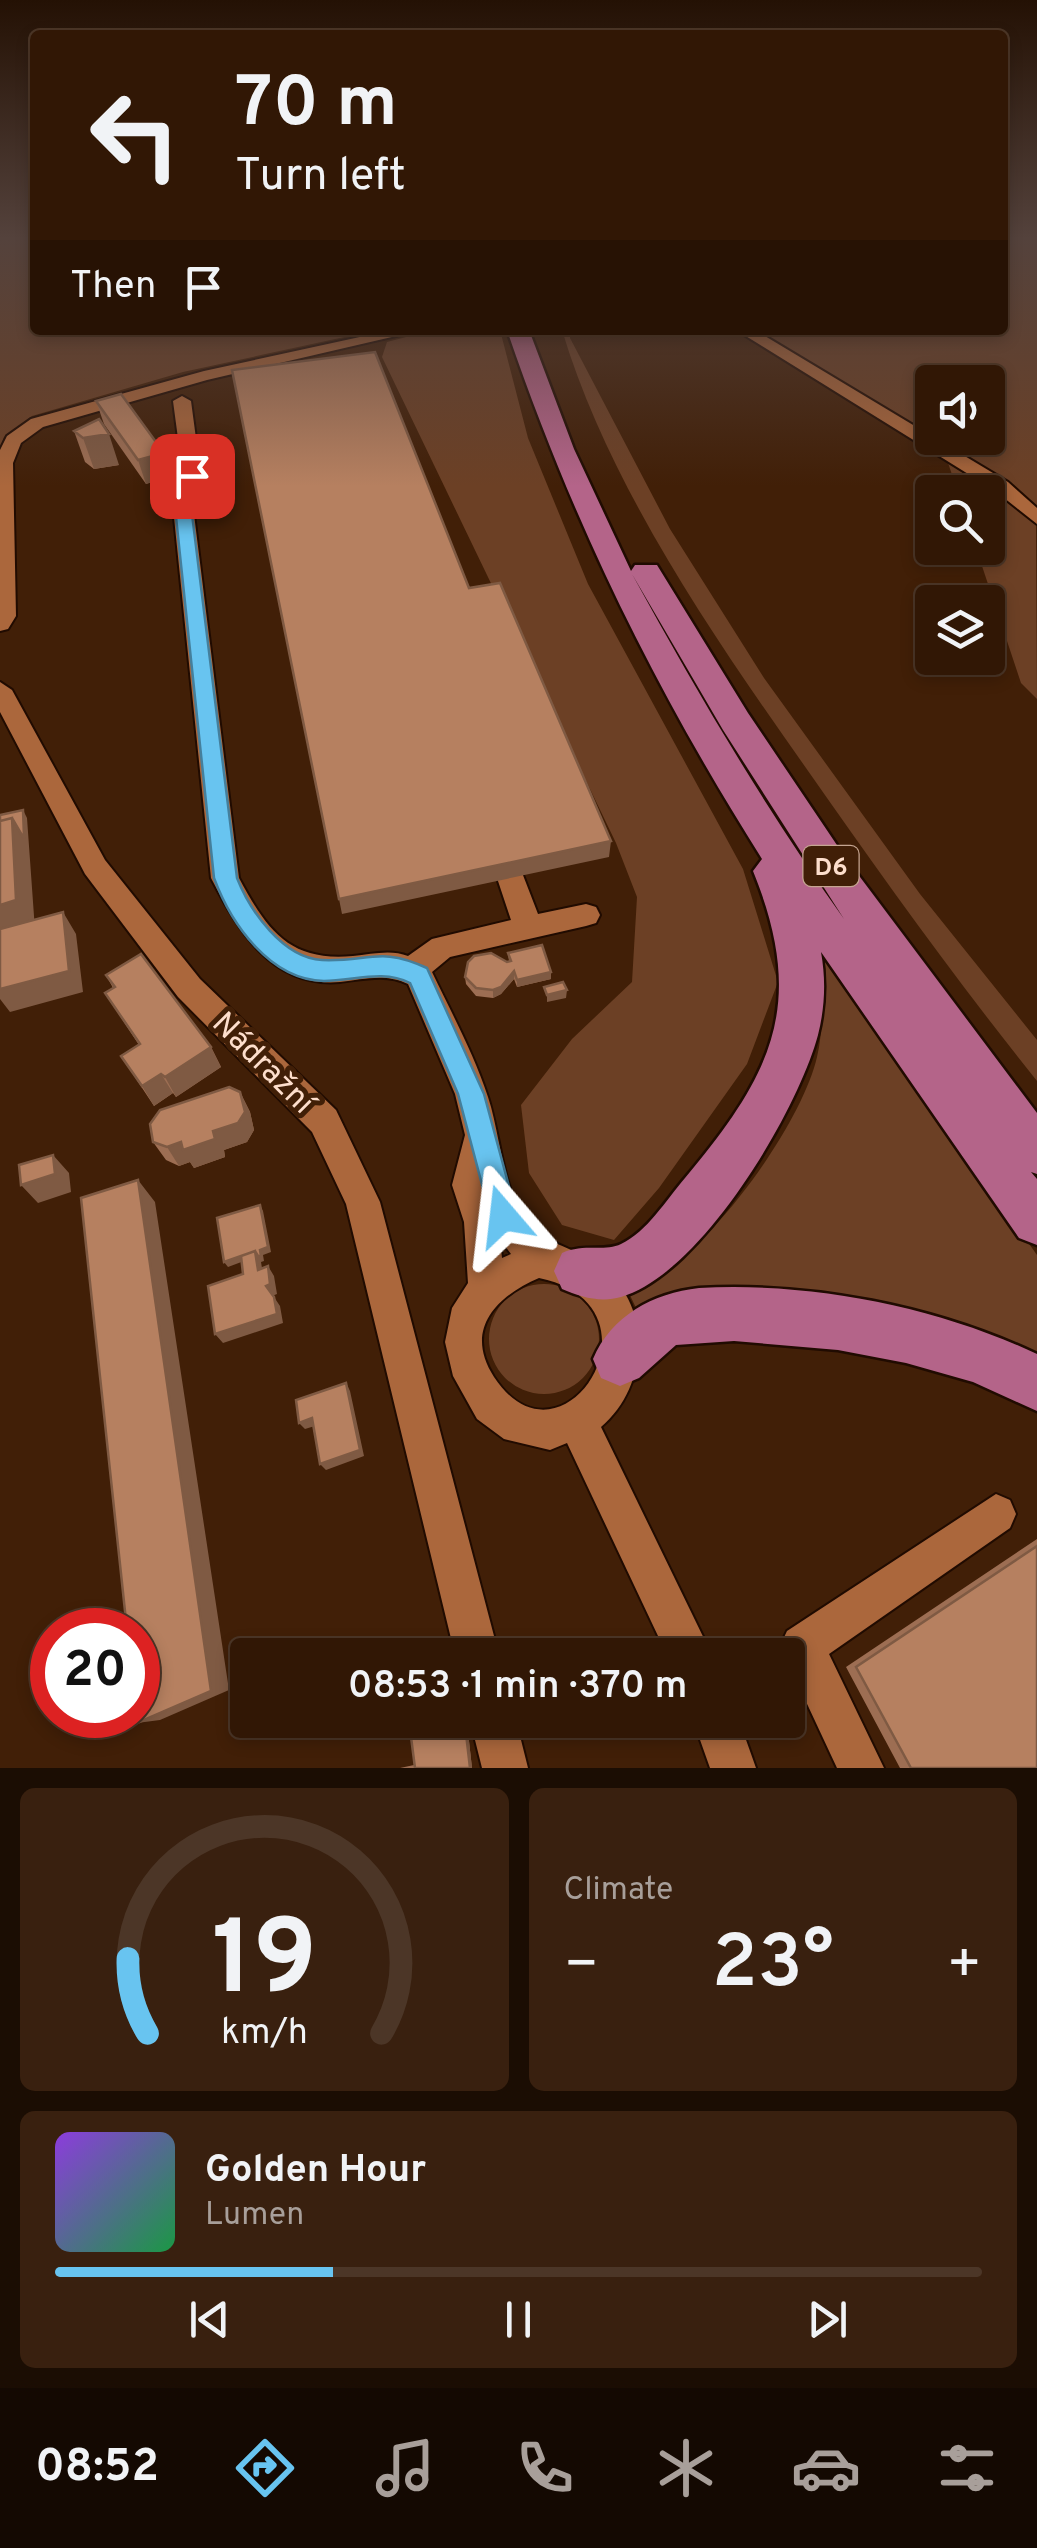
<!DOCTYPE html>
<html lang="en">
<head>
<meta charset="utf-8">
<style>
  body { margin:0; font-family:Overpass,sans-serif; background:#39200f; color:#f1f3f6; height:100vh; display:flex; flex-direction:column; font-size:38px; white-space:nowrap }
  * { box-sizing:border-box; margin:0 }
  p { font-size:32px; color:#a89f9a }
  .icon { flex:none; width:55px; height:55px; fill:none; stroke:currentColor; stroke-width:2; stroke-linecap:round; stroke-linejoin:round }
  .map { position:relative; height:1768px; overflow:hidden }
  .side { display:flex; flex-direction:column; gap:20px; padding:20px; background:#1b0d03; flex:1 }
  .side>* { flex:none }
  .hud { position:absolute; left:30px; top:30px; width:978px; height:305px; border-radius:10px; box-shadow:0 5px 15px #0003,0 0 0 2px #4c3627; background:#311705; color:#f1f3f6; overflow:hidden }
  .fabs { position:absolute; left:915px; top:365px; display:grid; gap:20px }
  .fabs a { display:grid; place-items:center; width:90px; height:90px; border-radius:10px; background:#311705; box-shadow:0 5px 15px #0003,0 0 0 2px #4c3627; font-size:50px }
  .speed { position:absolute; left:30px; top:1608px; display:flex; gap:20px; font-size:50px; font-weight:700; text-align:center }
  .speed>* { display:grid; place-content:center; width:130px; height:130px; border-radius:50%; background:#311705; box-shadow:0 5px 15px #0003,0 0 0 2px #4c3627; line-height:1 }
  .speed .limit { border:15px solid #d22; background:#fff; color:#111 }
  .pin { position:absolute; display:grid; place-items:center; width:85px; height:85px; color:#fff; margin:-42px; border-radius:20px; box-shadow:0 5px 15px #0006 }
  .me { position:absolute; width:110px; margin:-55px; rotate:343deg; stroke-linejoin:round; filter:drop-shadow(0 0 8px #0008) }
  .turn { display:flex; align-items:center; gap:35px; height:210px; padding:0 40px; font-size:45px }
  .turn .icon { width:130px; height:130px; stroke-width:2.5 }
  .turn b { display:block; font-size:70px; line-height:85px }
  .then { display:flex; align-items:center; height:95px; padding:0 40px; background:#0003; gap:20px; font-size:38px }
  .big { font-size:75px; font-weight:600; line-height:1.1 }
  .side .widget { flex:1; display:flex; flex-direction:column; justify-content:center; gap:15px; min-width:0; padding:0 35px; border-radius:15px; background:#39200f }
  .side .dial { align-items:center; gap:0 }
  .dial svg { height:260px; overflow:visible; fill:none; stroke:#4c3627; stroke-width:7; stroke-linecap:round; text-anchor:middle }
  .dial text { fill:#f1f3f6; stroke:none }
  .song { display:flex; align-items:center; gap:30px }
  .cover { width:120px; height:120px; border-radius:15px; background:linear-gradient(135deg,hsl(270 70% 55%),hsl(140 70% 35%)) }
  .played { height:10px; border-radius:5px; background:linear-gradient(90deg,#68c4f0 30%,#4c3627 30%) }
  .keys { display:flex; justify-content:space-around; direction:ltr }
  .heat { display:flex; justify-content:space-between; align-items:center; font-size:55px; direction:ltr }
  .side .tiles { flex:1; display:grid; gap:20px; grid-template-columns:1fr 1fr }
  .widget:last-child { grid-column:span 2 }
  .trip { position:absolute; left:230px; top:1638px; width:575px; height:100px; border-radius:10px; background:#311705; box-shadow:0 5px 15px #0003,0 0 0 2px #4c3627; font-weight:600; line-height:100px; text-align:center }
  .tabs { display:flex; height:160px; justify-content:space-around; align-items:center; background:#140902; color:#a89f9a }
  .tabs .icon { width:70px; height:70px }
  .tabs .on { color:#68c4f0 }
  .tabs b { font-size:45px; color:#f1f3f6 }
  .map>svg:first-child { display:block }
  .green { fill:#6c4025; fill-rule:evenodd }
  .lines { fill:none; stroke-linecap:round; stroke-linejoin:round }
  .minor-casing { stroke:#200b01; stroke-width:4 }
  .highway-casing { stroke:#200b01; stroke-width:5 }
  .minor { fill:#ab673c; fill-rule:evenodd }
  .highway { fill:#b46489; fill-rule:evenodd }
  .wall { fill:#9d6e53 }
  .shaded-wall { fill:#7f5a43 }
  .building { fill:#b68060; stroke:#7f5a43; stroke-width:2.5 }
  .route { fill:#68c4f0; stroke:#447f9c; stroke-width:2.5 }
  .labels { text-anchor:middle; stroke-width:10; stroke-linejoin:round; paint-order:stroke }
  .shield { fill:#411f07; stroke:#c5a591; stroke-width:2.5 }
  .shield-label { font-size:25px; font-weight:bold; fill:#fddecc }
  .near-street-label { font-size:32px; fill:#fddecc; stroke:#411f07 }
</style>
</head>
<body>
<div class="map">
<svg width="1037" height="1768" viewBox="0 0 1037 1768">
  <rect width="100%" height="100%" fill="#411f07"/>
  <path class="green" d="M0,239H35V330H360L363,333L183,372L32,416L4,437L0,449Z
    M1003,239H1037V511L751,330H1002ZM932,382H988V438H932Z
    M433,330H500L528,438L588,584L743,869L778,982L747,1064L659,1188L614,1240L562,1225L529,1173L521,1105L572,1039L632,982L637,897L616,843L382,357L387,342Z
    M562,330H570V338L670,529L764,678L920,894L1037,1040V1081C956,980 880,874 806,768C713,636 609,486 562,330Z
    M870,410L1023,508L1036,524L1037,699L1021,683L976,548H988V492H958L947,460L867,412Z
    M820,950L1037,1255V1355C966,1313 867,1300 786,1292C766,1290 745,1285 725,1286C693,1287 665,1297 637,1310L627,1289C638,1283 651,1279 661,1272C719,1238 802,1122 817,1057C825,1024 821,984 820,950Z
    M489 1339a55 55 0 1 1 110 0a55 55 0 1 1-110 0Z"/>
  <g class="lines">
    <g class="minor-casing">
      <path id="minor" d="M392,330H422L207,380L43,427L21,443L13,463L16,616L8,629L0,631V450L7,436L31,419L204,371Z
        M736,330H755L1008,482L1037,508V524L994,490Z
        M182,396L191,401L201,476L192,498L239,878C267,930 289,962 353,956C372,954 391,949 408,956L432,939L511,920L497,878L501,870L511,867L521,870L538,914L586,904L596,907L600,915L596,923L586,926L450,957L432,972C451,1012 474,1054 488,1097C499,1130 502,1177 518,1207C539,1248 571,1243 602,1267C654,1308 648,1387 601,1427L712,1655H667L567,1443L550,1450L504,1439L477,1419L453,1376L445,1342L452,1308L468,1283L464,1222L452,1185L465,1135L455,1094L408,984C386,973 364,979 340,982C272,988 239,931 211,878L172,498L183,476L173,401ZM500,1239L511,1254L502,1258ZM539,1278C673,1306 562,1481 494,1377C463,1329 497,1296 539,1278Z
        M0,682L12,690L105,860L200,979L336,1110L380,1202L499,1655H455L346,1204L312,1132L178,997L85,874L0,712Z
        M996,1494L1010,1500L1016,1514L1010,1528L829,1654L884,1768H837L780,1646L787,1631Z
        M470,1720H516L528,1768H482Z
        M693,1720H739L756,1768H710Z"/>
    </g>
    <g class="highway-casing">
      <path id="highway" d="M507,330H529L574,449L631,571L635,565H657L748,713L845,857L1037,1113V1174L1031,1172L1037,1179V1245L1019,1238L821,952C826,980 825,1007 818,1035C797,1113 701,1274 621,1297C601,1303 580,1297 562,1289L554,1271L562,1253C584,1243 605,1252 621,1244C647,1232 666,1200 685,1178C773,1073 807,1004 753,871L762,859C653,686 573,523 507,330ZM632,574L723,730L844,919C766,809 697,693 632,574Z
        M699,1288C812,1282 935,1306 1037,1354V1411L973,1382L906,1363L838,1350L734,1341L676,1345L639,1378L620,1386L601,1378L593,1359C611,1316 653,1293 699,1288Z"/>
    </g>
    <use href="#minor" class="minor"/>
    <use href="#highway" class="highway"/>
  </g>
  <path class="wall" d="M96,401L164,453L171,476L146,484L104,424Z
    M74,431L119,465L94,469L85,462Z
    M508,953L551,972V979L517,987L514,979L501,994L493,998L476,996L466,984L465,977L509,961Z
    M106,975L211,1047L221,1067L176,1097L173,1093L154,1106L121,1056L139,1045L105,993L113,988Z
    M240,1092L250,1112L254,1130L247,1142L224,1150L225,1157L194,1168L190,1162L179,1166L166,1160L153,1142Z
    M1037,1539V1768H900L846,1667Z
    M467,1723L472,1768H400L414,1765L411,1737Z"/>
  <path class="shaded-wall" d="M109,434L119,465L94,469L83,438Z
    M164,453L171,476L146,484L138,460Z
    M23,810L27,818L35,930L0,941V905L12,818Z
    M611,841L609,857L342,914L339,899Z
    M63,912L76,934L83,992L10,1012L0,999V989Z
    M514,971V979L501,994L493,998V990Z
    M551,972V979L517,987V980Z
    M567,990L566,998L547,1002V995Z
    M211,1047L221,1067L176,1097L165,1077Z
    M161,1074L173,1093L154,1106L142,1086Z
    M240,1092L250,1112L254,1130L247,1142L224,1150L225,1157L194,1168L190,1162L179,1166L167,1147Z
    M53,1155L69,1173L71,1192L38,1203L21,1185Z
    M138,1180L155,1202L229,1690L160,1720L137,1723Z
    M260,1205L263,1211L271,1252L263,1255L264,1261L261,1262L264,1280L244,1261L228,1267L224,1262Z
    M268,1266L274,1276L277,1294L272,1296L266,1286Z
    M274,1297L280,1306L283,1323L223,1343L215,1334Z
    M346,1383L350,1391L364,1456L326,1470L320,1464Z
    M312,1418L318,1425L305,1429L299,1423Z
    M467,1723L472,1768H470L465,1725Z"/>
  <path class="building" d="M375,352L469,588L500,583L611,841L339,899L232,370Z
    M121,394L164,453L138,460L96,401Z
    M99,419L109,434L83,438L74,431Z
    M23,810L24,837H23L12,818L0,821V815Z
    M12,818L16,900L0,905V821Z
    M63,912L69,971L0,989V929Z
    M542,945L551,972L517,980L514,971L501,987L493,990L476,988L465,977L468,962L474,956L491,953L507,962L511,961L508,953Z
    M141,954L211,1047L165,1077L161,1074L142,1086L121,1056L140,1044L105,993L115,987L106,975Z
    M563,982L567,990L547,995L544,987Z
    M229,1087L240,1092L245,1112L238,1123L213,1131L215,1139L183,1150L181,1142L167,1147L153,1142L150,1124L160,1110Z
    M53,1155L55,1174L21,1185L19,1165Z
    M138,1180L211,1691L137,1723L138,1630H127L81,1198Z
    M260,1205L268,1247L260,1250L261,1256H258L255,1251L224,1262L217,1218Z
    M255,1251L258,1270L268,1266L270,1284L266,1286L274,1297L277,1314L215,1334L208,1286L243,1274L241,1256Z
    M346,1383L360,1450L320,1464L312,1418L299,1423L296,1400Z
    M1037,1546V1768H911L856,1667Z
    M465,1725L470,1768H415L411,1737Z"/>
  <linearGradient id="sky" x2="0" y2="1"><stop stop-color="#241104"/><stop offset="0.49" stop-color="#54423c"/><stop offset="1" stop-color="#54423c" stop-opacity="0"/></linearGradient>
  <rect width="1037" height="486" fill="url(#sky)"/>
  <path class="route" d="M186,473L200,476L190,498L237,878C250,911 283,958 322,960C369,962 380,946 427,968L484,1094L517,1216L513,1226L503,1230L493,1226L458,1094L410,983C382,969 354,981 324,981C270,980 231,924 214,878L174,498Z"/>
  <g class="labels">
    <rect class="shield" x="803.5" y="846" width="55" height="40" rx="8"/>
    <g class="shield-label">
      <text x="831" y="875">D6</text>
    </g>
    <g class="near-street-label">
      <text transform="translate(264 1062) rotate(45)" y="11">Nádražní</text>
    </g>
  </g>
</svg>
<div class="fabs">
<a><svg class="icon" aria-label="sound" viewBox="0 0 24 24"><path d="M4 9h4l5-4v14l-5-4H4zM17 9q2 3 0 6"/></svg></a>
<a><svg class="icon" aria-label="search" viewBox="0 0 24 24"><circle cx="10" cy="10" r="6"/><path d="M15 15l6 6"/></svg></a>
<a><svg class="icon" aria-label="layers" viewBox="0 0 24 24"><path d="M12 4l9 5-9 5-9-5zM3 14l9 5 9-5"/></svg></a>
</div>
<div class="speed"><div class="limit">20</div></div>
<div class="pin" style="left:192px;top:476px;background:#d93025"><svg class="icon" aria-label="arrive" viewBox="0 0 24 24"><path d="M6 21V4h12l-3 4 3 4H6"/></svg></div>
<svg class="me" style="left:503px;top:1216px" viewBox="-20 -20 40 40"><path d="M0-17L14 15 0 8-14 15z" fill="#68c4f0" stroke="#fff" stroke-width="4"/></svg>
<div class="trip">08:53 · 1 min · 370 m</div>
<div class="hud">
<div class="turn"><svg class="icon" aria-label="left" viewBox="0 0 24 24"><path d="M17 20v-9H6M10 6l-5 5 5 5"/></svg><div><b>70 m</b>Turn left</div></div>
<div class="then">Then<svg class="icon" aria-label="arrive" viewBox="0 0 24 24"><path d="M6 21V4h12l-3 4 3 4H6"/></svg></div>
</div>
</div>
<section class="side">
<div class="tiles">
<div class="widget dial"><svg viewBox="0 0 100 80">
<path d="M14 69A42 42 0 1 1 86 69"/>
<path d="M14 69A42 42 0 0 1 8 46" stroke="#68c4f0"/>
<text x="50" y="56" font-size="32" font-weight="700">19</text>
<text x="50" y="72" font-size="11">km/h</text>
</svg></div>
<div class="widget"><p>Climate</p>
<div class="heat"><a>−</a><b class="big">23°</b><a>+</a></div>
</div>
<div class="widget">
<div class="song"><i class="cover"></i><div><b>Golden Hour</b><p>Lumen</p></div></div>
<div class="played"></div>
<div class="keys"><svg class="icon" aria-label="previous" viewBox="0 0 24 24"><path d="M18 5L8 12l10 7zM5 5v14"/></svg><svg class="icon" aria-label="pause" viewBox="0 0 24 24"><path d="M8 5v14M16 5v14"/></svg><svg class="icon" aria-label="next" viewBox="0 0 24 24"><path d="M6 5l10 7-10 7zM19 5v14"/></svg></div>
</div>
</div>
</section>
<nav class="tabs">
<b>08:52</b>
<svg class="icon on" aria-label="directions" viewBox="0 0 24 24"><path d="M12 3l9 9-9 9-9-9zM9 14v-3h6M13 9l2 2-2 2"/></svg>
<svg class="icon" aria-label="music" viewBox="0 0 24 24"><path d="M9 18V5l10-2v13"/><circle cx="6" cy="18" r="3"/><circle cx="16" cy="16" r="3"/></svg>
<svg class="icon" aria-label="phone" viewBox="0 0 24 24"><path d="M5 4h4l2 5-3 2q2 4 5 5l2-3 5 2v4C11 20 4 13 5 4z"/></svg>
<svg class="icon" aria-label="climate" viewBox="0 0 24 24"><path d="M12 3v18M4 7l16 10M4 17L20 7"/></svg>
<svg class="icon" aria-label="car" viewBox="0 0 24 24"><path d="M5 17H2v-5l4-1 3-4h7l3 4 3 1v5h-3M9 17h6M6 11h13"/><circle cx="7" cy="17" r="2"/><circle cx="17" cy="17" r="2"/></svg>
<svg class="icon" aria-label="filters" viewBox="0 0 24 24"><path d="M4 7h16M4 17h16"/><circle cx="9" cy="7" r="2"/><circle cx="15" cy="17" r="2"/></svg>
</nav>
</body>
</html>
